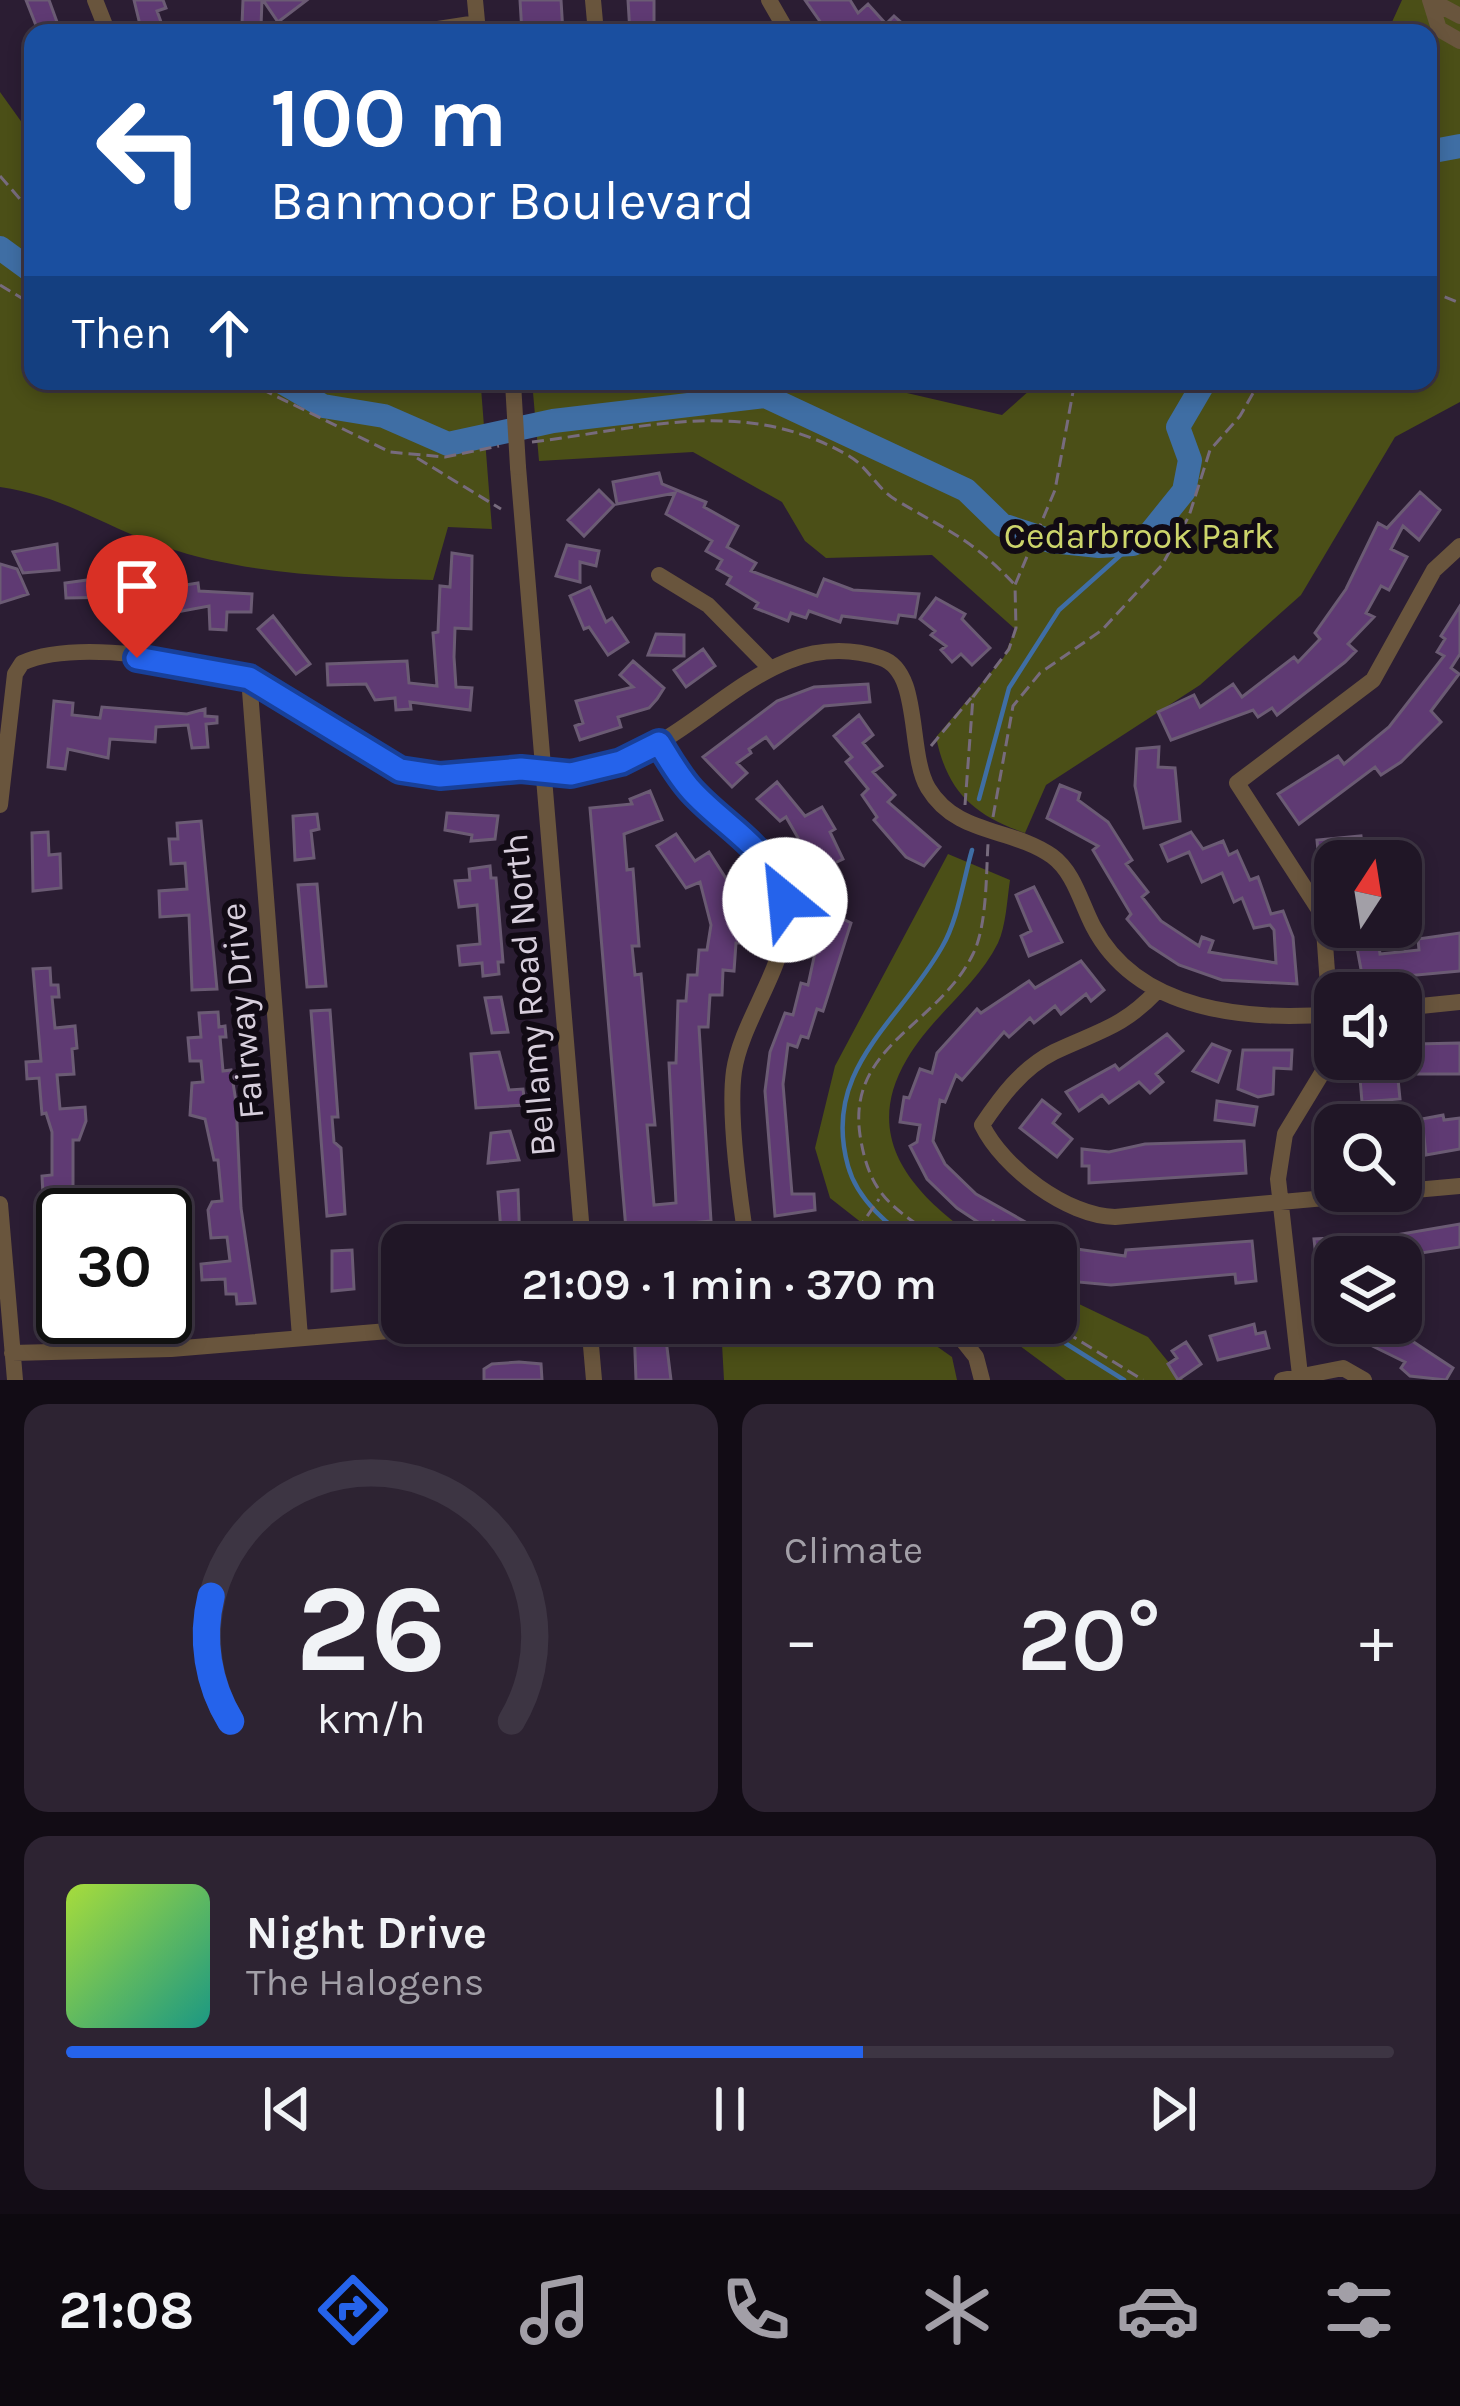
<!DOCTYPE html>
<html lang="en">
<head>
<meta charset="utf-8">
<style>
  body { margin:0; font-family:Karla,sans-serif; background:#2d2332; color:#f1f3f6; height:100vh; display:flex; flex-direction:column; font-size:45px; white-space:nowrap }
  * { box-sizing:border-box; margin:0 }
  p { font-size:39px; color:#a29fa7 }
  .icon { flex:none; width:66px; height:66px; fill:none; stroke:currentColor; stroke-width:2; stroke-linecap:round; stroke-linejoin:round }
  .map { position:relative; height:1380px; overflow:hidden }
  .panel { display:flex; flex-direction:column; gap:24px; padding:24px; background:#120c15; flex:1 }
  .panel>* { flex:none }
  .top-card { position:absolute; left:24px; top:24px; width:1413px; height:366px; border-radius:24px; box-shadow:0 6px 18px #0003,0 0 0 3px #3d3543; background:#1a4fa0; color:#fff; overflow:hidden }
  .needle { width:78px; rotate:12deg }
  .fabs { position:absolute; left:1314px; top:840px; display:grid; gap:24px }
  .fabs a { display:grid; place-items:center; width:108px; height:108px; border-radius:24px; background:#201626; box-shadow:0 6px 18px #0003,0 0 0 3px #3d3543; font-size:60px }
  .speed { position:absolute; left:36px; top:1188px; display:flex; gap:24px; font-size:60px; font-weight:700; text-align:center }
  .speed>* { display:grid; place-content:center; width:156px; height:156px; border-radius:50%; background:#201626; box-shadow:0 6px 18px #0003,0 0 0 3px #3d3543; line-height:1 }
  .speed .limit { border:6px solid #111; border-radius:18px; background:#fff; color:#111 }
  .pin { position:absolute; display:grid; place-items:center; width:102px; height:102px; color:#fff; margin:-123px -51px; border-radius:50% 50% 50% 0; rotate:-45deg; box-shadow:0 0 12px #0007 }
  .pin .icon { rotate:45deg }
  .me { position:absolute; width:132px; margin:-66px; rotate:332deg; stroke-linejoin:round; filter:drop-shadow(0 0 9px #0008) }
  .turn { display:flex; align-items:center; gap:42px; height:252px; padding:0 48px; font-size:54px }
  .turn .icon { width:156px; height:156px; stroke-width:2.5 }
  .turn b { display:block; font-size:84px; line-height:102px }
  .then { display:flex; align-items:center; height:114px; padding:0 48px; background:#0003; gap:24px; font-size:45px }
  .big { font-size:90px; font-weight:600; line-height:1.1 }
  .panel .widget { flex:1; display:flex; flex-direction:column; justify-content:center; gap:18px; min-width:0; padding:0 42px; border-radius:24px; background:#2d2332 }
  .panel .dial { align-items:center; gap:0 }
  .dial svg { height:312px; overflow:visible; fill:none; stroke:#3d3543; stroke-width:7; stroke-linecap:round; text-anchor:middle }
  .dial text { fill:#f1f3f6; stroke:none }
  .song { display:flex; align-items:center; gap:36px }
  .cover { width:144px; height:144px; border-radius:18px; background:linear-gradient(135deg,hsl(80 70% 55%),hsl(170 70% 35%)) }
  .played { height:12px; border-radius:6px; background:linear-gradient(90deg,#2563eb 60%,#3d3543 60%) }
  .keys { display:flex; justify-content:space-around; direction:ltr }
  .heat { display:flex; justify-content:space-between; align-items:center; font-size:66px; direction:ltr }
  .panel .tiles { flex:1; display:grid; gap:24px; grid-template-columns:1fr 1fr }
  .widget:last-child { grid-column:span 2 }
  .trip { position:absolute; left:381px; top:1224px; width:696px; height:120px; border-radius:24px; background:#201626; box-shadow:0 6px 18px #0003,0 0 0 3px #3d3543; font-weight:600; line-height:120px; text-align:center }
  .tabs { display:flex; height:192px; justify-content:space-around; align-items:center; background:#0d090f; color:#a29fa7 }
  .tabs .icon { width:84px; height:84px }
  .tabs .on { color:#2563eb }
  .tabs b { font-size:54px; color:#f1f3f6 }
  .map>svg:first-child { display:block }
  .green { fill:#4b4f17 }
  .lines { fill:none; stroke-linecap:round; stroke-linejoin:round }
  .stream { stroke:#3f6ea4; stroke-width:4.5 }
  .river { stroke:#3f6ea4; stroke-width:24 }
  .building { fill:#5f3a73; stroke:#6b5b74; stroke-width:3 }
  .path { stroke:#776b7d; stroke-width:3; stroke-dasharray:12 6; stroke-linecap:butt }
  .minor { stroke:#69553d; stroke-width:16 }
  .minor-bridge { stroke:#69553d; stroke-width:16 }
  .route-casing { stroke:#184099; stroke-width:30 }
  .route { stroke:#2563eb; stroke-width:21 }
  .labels { text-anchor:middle; stroke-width:12; stroke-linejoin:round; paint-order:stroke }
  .park-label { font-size:36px; fill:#cdd56b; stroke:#110a14 }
  .street-label { font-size:36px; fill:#d7cedc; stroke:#110a14 }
</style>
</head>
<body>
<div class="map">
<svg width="1460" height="1380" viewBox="0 0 1460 1380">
  <rect width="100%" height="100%" fill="#2b1d33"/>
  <path class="green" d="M1402,0H1460V402L1395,437L1301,595L1200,685L1046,785L1025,833C973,815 947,791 936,737L1004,657L1015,629L932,555L826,558L805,541L782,502L693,452L539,461L532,381H855L1002,415L1040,381H1428V33H1387Z
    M0,92L33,138V381H450L481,388L492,529L448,527L433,580C343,577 252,576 165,547C106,528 65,496 0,487Z
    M948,854L1010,880C1007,900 1006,926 998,943C976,987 931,1017 907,1059C857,1143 921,1201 986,1245H890L830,1198L815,1148L835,1066Z
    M1056,1293L1148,1337L1183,1380H1066L989,1323H1056Z
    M915,1331L952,1357L957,1380H724L722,1344Z"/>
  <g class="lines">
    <path class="stream" d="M979,799L1009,688L1059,610L1133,544
      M920,1245C889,1228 857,1199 848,1166C821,1069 899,1023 942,947C958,920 963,881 972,850
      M1033,1323L1124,1380"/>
    <path class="river" d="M1428,152L1460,146
      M0,248L33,272
      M280,381L323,406L384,416L448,444L553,421L765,396L966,490L1002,525L1051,541L1099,546L1133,544L1147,537L1184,491L1190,460L1178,427L1205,381"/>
  </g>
  <path class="building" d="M26,0H49L61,33H39Z
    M134,0H163L166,8L157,11L165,33H142Z
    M243,0H262L261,26L242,25Z
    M263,0H307L278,22Z
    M520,0H561L563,33H522Z
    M628,0H654V33H630Z
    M805,0H850L858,13L868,4L886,24L894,16L913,33H845L836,23L826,30Z
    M659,473L662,484L706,502L704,507L738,526L727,547L756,563L751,571L817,596L824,579L853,590L919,594L915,617L899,615L897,623L842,616L840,622L809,611L806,618L791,613L788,621L755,608L758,603L727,584L731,577L717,569L722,560L706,551L712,541L666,514L675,493L617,504L613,482Z
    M599,490L614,505L584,536L568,520Z
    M1420,492L1440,510L1419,540L1403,526L1391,549L1407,557L1389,590L1381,586L1366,613L1374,617L1348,644L1356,651L1345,662L1277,715L1272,708L1258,717L1253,710L1171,740L1158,712L1194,695L1200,707L1233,684L1242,697L1294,657L1298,662L1320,639L1315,633L1346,589L1378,523L1387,528Z
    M57,544L59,570L23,573L13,552Z
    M567,545L599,551L596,566L580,562V582L556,576Z
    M452,553L472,556L471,629L455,628L454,657L456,687L472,688L470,710L410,702L411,709L396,710L395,698L375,700L366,684L328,685L327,664L407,661L409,683L437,686L433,633L438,632L440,586L450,587Z
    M0,564L17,569L28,594L0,603Z
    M109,577L110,584L151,582L153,606L134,607V600L121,597L66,598L65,583Z
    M198,583L199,591L252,594L251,612H227L226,630L210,629L209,606L166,614L163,597H174L173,587Z
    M590,587L606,622L612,618L628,642L608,655L589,627L584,629L570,596Z
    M936,598L965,614L962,619L990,648L972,665L961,654L952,662L941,650L946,646L931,635L935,631L920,619Z
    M1460,606V654L1451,668L1459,674L1431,711L1441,722L1401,762L1381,775L1375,767L1299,824L1278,794L1338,756L1344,764L1389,727L1444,656L1437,652L1445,639L1441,636Z
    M273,616L310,664L296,674L258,629Z
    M656,634L684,635V656L648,655Z
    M703,649L715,666L686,687L674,670Z
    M633,661L664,688L657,699L649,708L618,717L621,727L580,740L575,726L583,723L576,701L633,687L620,675Z
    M868,684L870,702L824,706L774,748L766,737L749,749L751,753L737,763L747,773L732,787L703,757L777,701L814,687Z
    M54,701L73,703L72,715L100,718L102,707L187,714L205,709V716L217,717V723L206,724L208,747L192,748L188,725L156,727L155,742L110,739L108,758L68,749L65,769L48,767Z
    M859,715L873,735L863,743L882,766L873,772L895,795L888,802L940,847L924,866L906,857L874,820L877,817L862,795L868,789L846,762L852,757L834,736Z
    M1159,747L1158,767L1175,768L1180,821L1144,828L1135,786L1137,749Z
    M777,782L805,816L822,807L835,829L830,832L843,859L835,863L843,919L851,923L823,1011L817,1009L808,1038L801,1036L797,1047L788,1044L783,1084L792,1194H814L815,1210L775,1216L765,1091L770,1052L785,1013L793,1015L801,983L808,985L822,920L815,884L799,853L805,850L786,817L780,821L757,799Z
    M1060,785L1080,793L1078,800L1108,822L1132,860L1126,864L1148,892L1142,897L1161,921L1199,946L1202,937L1213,941L1209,952L1276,963L1274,930L1270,925L1254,928L1242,898L1234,902L1222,873L1202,882L1189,852L1168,861L1161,845L1191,832L1203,849L1223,841L1229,855L1237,851L1250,880L1258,877L1271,914L1283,911L1293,937L1297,984L1222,980L1179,965L1150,946L1127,919L1131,914L1093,850L1098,846L1047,818Z
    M650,791L662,820L624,834L627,870L633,869L639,946H632L635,975L641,974L655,1125H647L654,1205L676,1203L669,1063H676L678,1001H686L688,975H697L699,950H707L711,925L700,882L686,888L657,846L676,834L695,861L709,852L727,880L737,877L746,943H736L734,971L723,970L722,995H710L708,1027H699L711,1221L626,1229L590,808L632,804L630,799Z
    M447,813L498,816L495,839L471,841L472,835L445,830Z
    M317,814L319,829L311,831L314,858L295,860L293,816Z
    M201,821L217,989L192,990L189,915L160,917L159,891L187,889L185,863L171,864L169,839H178L177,823Z
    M48,832L49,855L60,854L61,888L33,891L32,833Z
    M1361,836L1364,860H1334L1333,850L1318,851L1317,840Z
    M490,866L491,878H496L503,962H498L499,974L483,976L482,963L460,965L458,946L480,944L477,905L459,907L455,881L470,880L469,869Z
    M317,884L326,986L307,987L298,885Z
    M1034,887L1062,942L1029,956L1021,936L1031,931L1016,895Z
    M1460,933V971L1363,980L1357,948L1379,946L1380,954L1419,950L1418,939Z
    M1081,961L1104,990L1091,1001L1086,994L1061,1014L1055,1006L1034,1023L1030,1018L1009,1037L1004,1032L962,1080L956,1075L945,1102L940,1100L933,1141L945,1164L976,1194L1066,1245H1023L993,1221L987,1228L957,1208L927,1179L910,1146L917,1142L920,1125L900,1122L904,1097L909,1098L920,1069L932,1073L937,1053L977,1009L981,1013L1029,981L1035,988Z
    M50,968L51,985H58L59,997H52L55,1028L75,1026L77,1048L72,1049L74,1074L57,1075L60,1109L85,1107L86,1121L79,1140H73V1215H63V1269L55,1270L54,1254L45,1255L44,1242L52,1241L54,1228L51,1195H43L42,1176L52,1175V1132L46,1113L42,1114L39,1078L27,1079L26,1062L41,1061L33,969Z
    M501,997L508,1032L492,1033L485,998Z
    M330,1010L338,1117H332L334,1142L341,1148L345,1214L327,1216L311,1011Z
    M218,1012L219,1027L225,1026L226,1037H220L223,1071L231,1070L236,1102L241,1208L255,1303L237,1304L236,1294H226L225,1279L202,1280L201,1264L230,1261L227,1237L211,1238L208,1210L212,1202L222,1201L218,1160H214L205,1119L190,1115L192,1083L203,1082L201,1061H190L188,1038L201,1037L199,1013Z
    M1167,1034L1183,1051L1156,1074L1163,1082L1150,1093L1139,1082L1109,1103L1102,1095L1079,1111L1066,1092L1115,1065L1119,1070Z
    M1460,1043V1074H1418L1417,1060H1413L1416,1044Z
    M1212,1044L1230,1051L1218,1082L1193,1071Z
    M1243,1050H1292L1291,1069L1274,1068L1273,1094L1258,1097L1238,1089Z
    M499,1052L509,1090L523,1089L525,1105L476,1108L471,1054Z
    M1366,1059H1396L1400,1099L1362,1102L1360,1078H1368Z
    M1042,1100L1060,1114L1053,1123L1072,1139L1057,1157L1020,1128Z
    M1217,1101L1257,1107L1254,1125L1215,1120Z
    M1443,1115L1444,1120L1460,1118V1149L1426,1155L1422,1119Z
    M510,1131L519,1160L488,1163L491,1133Z
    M1244,1141L1246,1173L1089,1183V1166H1082V1149L1109,1152L1145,1144Z
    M518,1190L520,1245H502L498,1192Z
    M1460,1224V1247L1395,1257H1335V1274L1318,1276L1314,1239L1396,1235Z
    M1252,1241L1256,1281L1236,1283L1235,1274L1111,1285L1056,1280V1246L1125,1256L1126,1250Z
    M352,1250L354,1289L332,1291V1251Z
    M658,1323H664L671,1380H636L634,1325Z
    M1361,1323L1407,1328L1403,1335L1453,1368L1446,1380L1410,1376L1401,1368L1405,1362L1358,1339Z
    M1254,1324L1256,1334L1265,1332L1269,1348L1218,1360L1210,1336Z
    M1186,1342L1201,1364L1178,1380L1168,1364L1177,1358L1172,1351Z
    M519,1362L541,1364L542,1380H484V1369L492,1364Z"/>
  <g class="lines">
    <path class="path" d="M1428,67L1434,46
      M0,176L33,214
      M0,285L33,305
      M1428,290L1460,303
      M245,381L390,452L445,457L499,446
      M532,442C641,429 745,395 849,456C868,467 877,489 896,500C948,531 972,539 1015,585
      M417,458L501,509
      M931,746L971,698
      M965,805L973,697L1009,649L1016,628L1015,585L1055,490L1075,381
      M993,817L1013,706L1040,673L1102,630L1162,565L1189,516L1210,450L1240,416L1260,381
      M857,1231L879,1199
      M947,1245C896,1209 870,1200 860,1135C847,1045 938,1026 973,954C987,926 986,876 988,844
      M1051,1323L1143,1380"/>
    <path class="minor" d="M95,0L108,33
      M475,0L478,32
      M593,0L596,33
      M769,0L788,33
      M1430,0L1439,29L1460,41
      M1430,0L1460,16
      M412,33L477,23
      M518,467L583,1245
      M659,575L708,605L768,666
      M249,678L300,1337
      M659,743C670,761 681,780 697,795C722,820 757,840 776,871C814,935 743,1008 734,1071C728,1114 740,1200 747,1245
      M0,805L15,674L22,663C75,639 194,659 249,678C282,699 373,764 405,771C445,780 483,770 523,769C558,768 586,774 621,761C712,728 774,623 881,658C922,671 907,752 928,788C957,836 1011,827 1052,856C1074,872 1081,903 1093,926C1138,1013 1250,1021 1335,1014
      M1157,991C1122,1028 1098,1031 1054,1052C1022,1068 1001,1097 982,1125C1003,1168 1067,1216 1115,1217L1460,1186
      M1401,1008L1460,1002
      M0,1204L15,1380
      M771,1245H848
      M589,1323L594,1380
      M949,1323L976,1357L982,1380
      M12,1353L171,1349L485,1323
      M1300,1375L1278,1179L1285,1134L1333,1055L1323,916L1237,783L1373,680L1434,570L1460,546
      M1282,1380L1343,1368L1364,1380"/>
    <path class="minor-bridge" d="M513,383L518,467"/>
  </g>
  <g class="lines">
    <g class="route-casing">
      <path id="route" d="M137,658L249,678L400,770L440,776L521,769L571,774L621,762L659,743C669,759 679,777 692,791C727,829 770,847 785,900"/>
    </g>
    <use href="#route" class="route"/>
  </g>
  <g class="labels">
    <g class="park-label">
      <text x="1139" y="548">Cedarbrook Park</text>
    </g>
    <g class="street-label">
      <text transform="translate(528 995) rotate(-95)" y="13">Bellamy Road North</text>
      <text transform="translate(241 1011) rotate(-95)" y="13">Fairway Drive</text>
    </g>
  </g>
</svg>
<div class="fabs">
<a><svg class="needle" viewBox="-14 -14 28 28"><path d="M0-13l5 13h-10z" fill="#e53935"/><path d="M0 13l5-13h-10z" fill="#a29fa7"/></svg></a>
<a><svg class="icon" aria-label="sound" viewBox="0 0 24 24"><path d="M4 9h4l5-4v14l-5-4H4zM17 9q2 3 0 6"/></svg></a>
<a><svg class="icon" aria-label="search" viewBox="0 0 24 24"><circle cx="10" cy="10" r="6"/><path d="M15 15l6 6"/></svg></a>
<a><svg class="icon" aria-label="layers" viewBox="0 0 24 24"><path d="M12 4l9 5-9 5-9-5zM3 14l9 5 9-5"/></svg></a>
</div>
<div class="speed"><div class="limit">30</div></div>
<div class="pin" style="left:137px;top:658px;background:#d93025"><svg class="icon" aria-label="arrive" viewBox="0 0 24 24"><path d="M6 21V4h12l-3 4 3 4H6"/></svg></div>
<svg class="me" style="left:785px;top:900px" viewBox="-20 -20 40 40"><circle r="19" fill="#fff"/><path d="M0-13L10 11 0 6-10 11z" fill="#2563eb"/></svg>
<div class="trip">21:09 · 1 min · 370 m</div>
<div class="top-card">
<div class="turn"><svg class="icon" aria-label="left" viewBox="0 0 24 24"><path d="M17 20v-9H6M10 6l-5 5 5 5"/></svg><div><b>100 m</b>Banmoor Boulevard</div></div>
<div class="then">Then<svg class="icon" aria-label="ahead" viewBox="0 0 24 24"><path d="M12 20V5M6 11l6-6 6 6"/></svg></div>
</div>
</div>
<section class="panel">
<div class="tiles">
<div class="widget dial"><svg viewBox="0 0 100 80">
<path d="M14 69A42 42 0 1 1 86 69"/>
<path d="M14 69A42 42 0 0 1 9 37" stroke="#2563eb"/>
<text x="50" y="56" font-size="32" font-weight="700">26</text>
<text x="50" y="72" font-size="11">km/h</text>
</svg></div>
<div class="widget"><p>Climate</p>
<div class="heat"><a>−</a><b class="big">20°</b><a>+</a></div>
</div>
<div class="widget">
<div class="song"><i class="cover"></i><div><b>Night Drive</b><p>The Halogens</p></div></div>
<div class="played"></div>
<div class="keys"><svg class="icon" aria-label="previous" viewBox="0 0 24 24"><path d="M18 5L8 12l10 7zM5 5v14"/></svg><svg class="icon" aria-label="pause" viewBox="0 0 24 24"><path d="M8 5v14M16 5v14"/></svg><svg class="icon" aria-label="next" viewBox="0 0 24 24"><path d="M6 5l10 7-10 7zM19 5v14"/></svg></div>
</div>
</div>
</section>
<nav class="tabs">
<b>21:08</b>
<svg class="icon on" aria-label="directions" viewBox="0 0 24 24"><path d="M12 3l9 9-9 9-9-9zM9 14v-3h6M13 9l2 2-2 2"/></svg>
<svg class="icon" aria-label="music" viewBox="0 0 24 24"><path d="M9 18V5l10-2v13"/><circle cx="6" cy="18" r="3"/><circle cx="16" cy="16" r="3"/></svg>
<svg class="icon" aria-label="phone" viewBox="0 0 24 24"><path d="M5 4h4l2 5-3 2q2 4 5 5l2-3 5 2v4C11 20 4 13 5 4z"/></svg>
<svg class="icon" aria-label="climate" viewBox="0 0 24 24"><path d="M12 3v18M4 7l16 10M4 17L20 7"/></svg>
<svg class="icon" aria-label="car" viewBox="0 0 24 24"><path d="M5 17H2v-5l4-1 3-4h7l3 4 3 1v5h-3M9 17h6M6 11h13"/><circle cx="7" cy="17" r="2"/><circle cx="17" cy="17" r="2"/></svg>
<svg class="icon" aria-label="filters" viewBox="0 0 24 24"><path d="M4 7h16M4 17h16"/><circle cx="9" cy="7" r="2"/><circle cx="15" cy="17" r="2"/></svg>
</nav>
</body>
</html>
